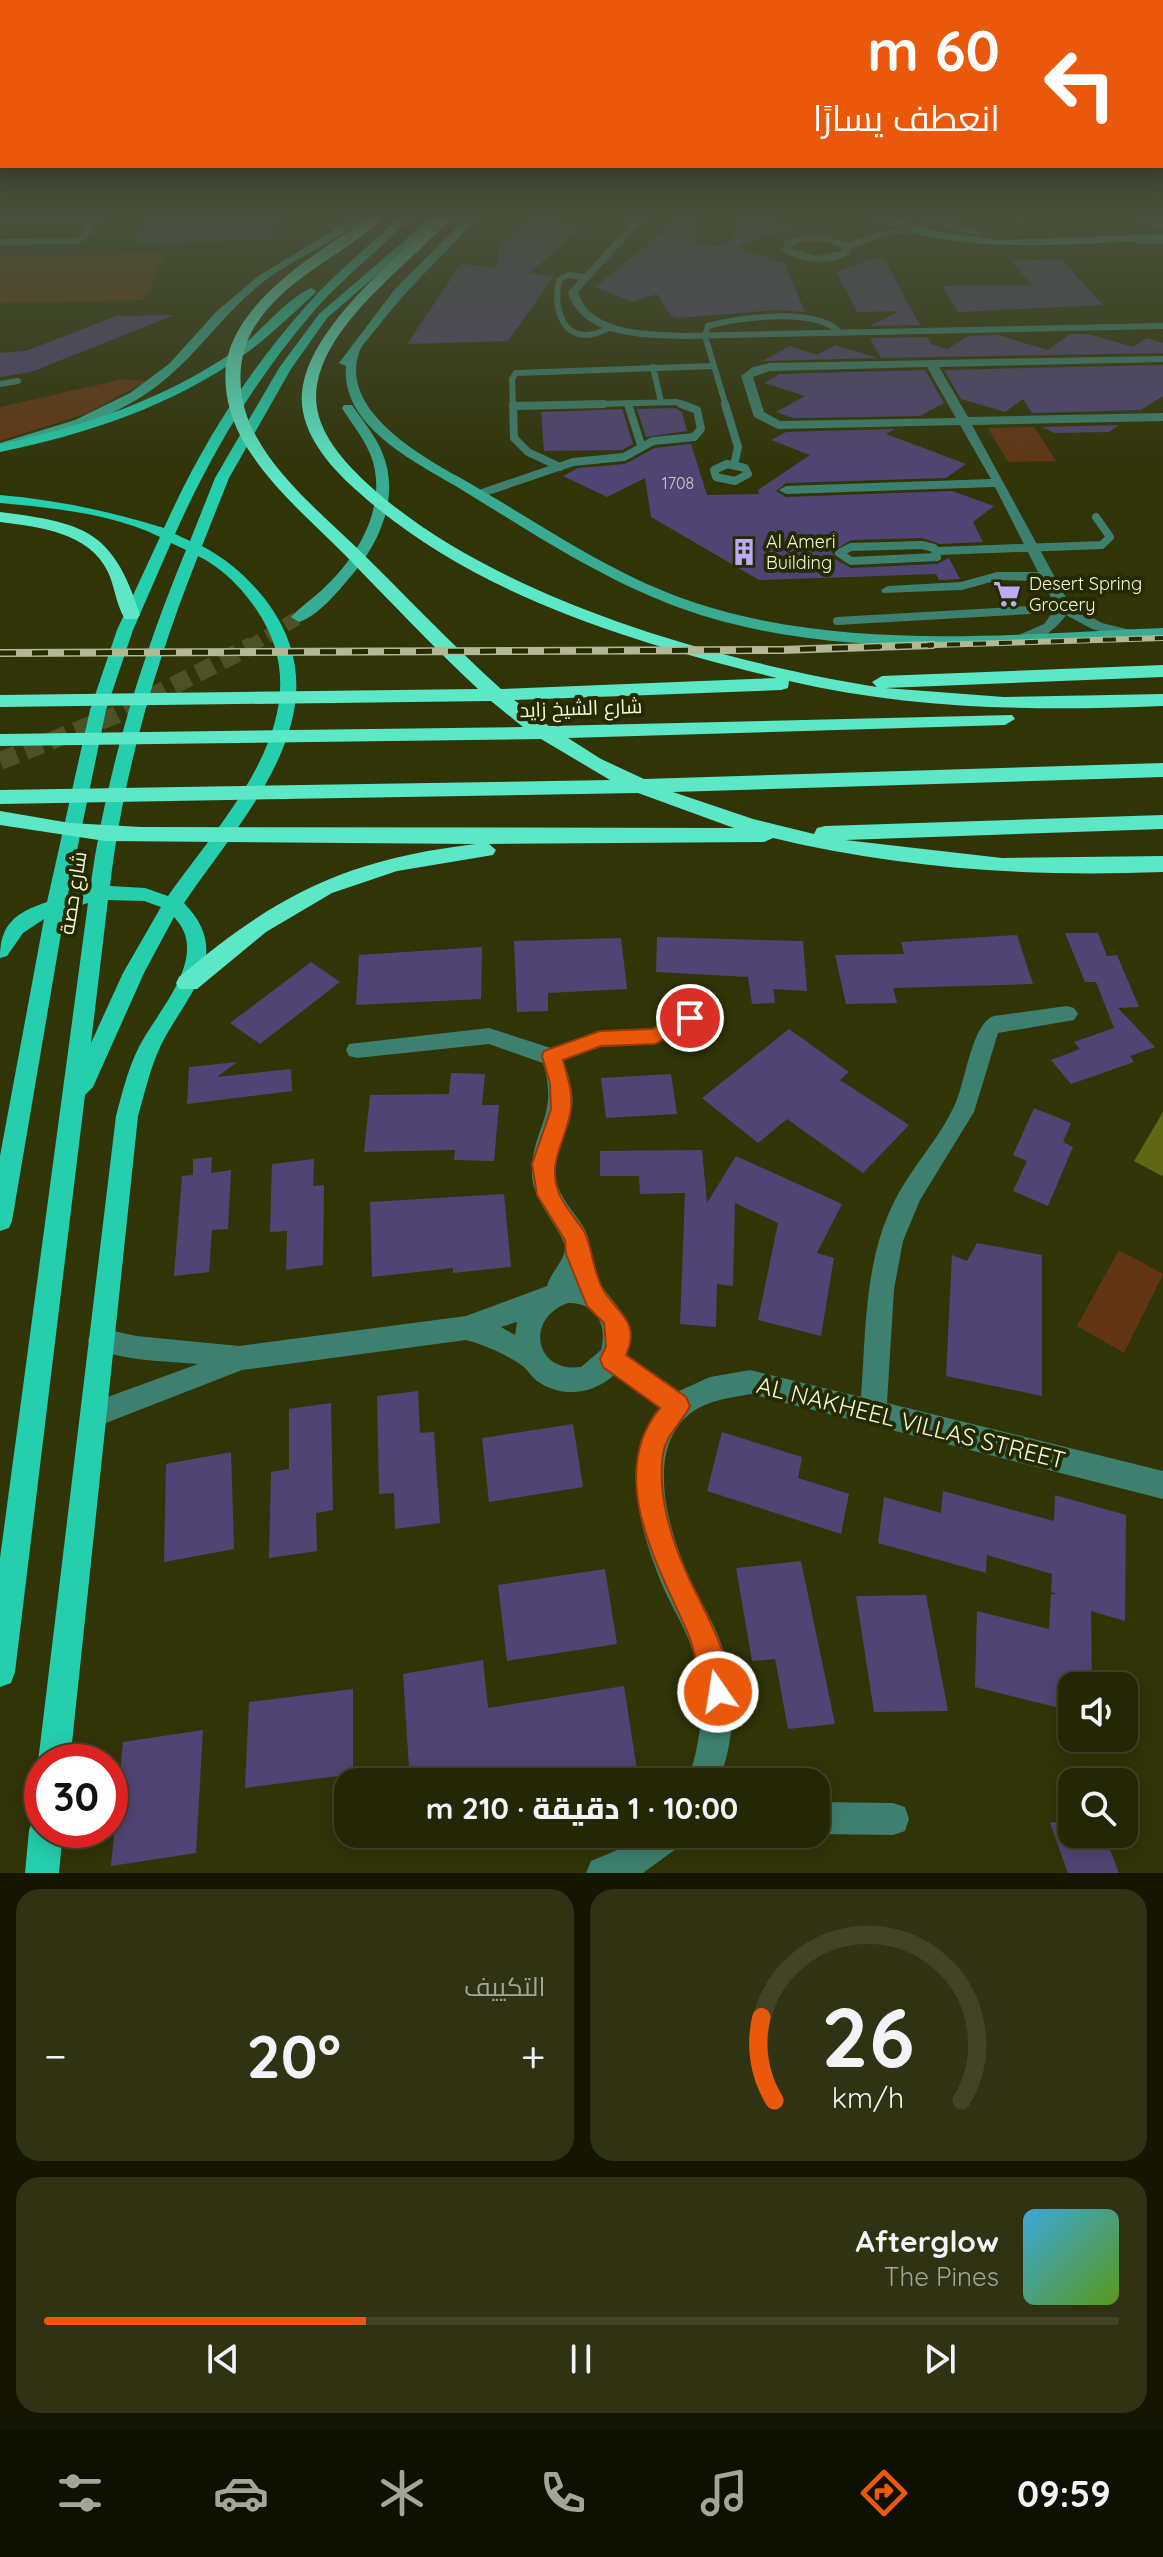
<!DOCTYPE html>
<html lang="ar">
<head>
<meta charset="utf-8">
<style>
  body { margin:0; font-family:Quicksand,Cairo,sans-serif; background:#303313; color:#f1f3f6; direction:rtl; height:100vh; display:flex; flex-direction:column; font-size:30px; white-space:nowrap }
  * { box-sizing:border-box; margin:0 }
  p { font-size:26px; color:#a3a59a }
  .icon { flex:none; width:44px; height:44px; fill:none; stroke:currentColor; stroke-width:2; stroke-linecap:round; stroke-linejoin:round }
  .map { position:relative; height:1873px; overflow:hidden; direction:ltr }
  .side { display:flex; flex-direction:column; gap:16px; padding:16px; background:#141503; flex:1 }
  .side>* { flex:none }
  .banner { position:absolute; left:0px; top:0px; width:1164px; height:168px; box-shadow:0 4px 20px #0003,0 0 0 2px #414427; direction:rtl; background:#ea580c; color:#fff; overflow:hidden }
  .controls { position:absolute; left:1058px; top:1672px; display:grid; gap:16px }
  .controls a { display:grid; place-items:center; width:80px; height:80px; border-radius:16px; background:#242705; box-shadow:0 4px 20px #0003,0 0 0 2px #414427; font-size:40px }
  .speed { position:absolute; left:24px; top:1744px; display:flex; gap:16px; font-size:40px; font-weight:700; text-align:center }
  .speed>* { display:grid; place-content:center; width:104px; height:104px; border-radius:50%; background:#242705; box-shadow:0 4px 20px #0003,0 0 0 2px #414427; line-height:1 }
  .speed .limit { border:12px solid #d22; background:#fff; color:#111 }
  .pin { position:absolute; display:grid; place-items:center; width:68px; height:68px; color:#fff; margin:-34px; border:4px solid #fff; border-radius:50%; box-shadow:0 2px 8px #0007 }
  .me { position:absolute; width:88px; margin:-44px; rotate:347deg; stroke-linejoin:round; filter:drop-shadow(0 0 6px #0008) }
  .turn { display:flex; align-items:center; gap:28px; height:168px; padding:0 32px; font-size:36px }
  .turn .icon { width:104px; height:104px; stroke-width:2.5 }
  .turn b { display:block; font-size:56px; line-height:68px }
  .big { font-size:60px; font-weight:800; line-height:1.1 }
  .side .tile { flex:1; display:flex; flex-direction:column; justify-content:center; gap:12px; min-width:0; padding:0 28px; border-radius:24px; background:#303313 }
  .side .dial { align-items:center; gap:0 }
  .dial svg { height:208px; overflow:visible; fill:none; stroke:#414427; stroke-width:7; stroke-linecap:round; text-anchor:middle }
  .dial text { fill:#f1f3f6; stroke:none }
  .song { display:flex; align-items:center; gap:24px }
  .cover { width:96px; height:96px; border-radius:12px; background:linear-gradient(135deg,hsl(200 70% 55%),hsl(90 70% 35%)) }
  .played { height:8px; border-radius:4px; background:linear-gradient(90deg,#ea580c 30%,#414427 30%) }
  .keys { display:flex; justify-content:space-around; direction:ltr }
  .heat { display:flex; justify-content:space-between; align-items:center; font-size:44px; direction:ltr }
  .side .tiles { flex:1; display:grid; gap:16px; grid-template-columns:1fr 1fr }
  .tile:last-child { grid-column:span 2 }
  .trip { position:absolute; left:334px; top:1768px; width:496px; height:80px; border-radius:24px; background:#242705; box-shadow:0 4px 20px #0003,0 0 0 2px #414427; font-weight:800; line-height:80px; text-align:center; direction:rtl }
  .tab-bar { display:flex; height:128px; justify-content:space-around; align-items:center; background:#0e1002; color:#a3a59a }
  .tab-bar .icon { width:56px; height:56px }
  .tab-bar .on { color:#ea580c }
  .tab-bar b { font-size:36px; color:#f1f3f6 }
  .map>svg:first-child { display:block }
  .green { fill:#633613 }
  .water { fill:#5f6715 }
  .building { fill:#504474 }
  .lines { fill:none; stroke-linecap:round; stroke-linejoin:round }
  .secondary-tunnel-far1 { stroke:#4d5126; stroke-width:14; stroke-dasharray:14 7; stroke-linecap:butt }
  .secondary-tunnel { stroke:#4d5126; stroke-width:18; stroke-dasharray:18 9; stroke-linecap:butt }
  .lane-far1 { stroke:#3e806f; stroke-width:6 }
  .lane { stroke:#3e806f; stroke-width:8 }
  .street { fill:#3e806f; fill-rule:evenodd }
  .secondary { fill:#37ac92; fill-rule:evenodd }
  .primary { fill:#25cead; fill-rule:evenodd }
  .highway { fill:#5ce7c6; fill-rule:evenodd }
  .rail-far1-casing { stroke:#b2b894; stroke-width:6 }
  .rail-casing { stroke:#b2b894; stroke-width:8 }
  .rail-far1 { stroke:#262a00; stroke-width:4; stroke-dasharray:13; stroke-linecap:butt }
  .rail { stroke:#262a00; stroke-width:5; stroke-dasharray:16; stroke-linecap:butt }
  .route { fill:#ea580c; stroke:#983908; stroke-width:2 }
  .labels { text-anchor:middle; stroke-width:8; stroke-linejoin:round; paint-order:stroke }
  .number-label { font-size:16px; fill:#cacbc0 }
  .far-poi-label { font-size:18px; fill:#f2f8d9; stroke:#262a00; text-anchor:start }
  .street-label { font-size:20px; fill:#f2f8d9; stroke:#262a00 }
  .near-street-label { font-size:24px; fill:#f2f8d9; stroke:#262a00 }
</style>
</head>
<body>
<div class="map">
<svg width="1163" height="1873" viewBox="0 0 1163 1873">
  <rect width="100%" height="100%" fill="#303407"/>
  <path class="green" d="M166,252L144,300L0,303V255Z
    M123,379L147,381L88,413L0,441V407Z
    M1034,427L1056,461L1008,462L988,428Z
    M1119,1250L1163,1274L1124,1353L1077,1326Z"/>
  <path class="water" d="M1163,1112V1175L1162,1176L1134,1161Z"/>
  <path class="building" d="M147,217H278L271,240L134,243Z
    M682,217H696L694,243L724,247L744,220L797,227L737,246L785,264L805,312L777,310L677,318L671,316L657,294L632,302L595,287Z
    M535,220L580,227L530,273L554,276L508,341L407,344L461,264L497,268L499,246L505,239Z
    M877,257L884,259L920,325L870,326L899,311L857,312L836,272Z
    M1061,259L1103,305L958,312L942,286L1031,285L1012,261Z
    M174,315L31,372L0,377V353L26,351L116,316Z
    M1070,334H1089L1133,347L1147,338L1163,343V353L881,358L870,338L927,337L931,344L947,349L968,336L998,335L1048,350Z
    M835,345L878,358L762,361L790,346L817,355Z
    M1163,365V396L1141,410L1032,413L1023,399L1005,412L961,399L944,370Z
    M925,370L944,403L920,416L793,418L776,412L805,396L764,383L780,374Z
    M675,408L682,412L687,431L646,437L637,409Z
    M622,409L633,444L622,450L544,451L541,412Z
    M1119,425L1109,432L1055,433L1041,427Z
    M895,429L886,434L966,464L946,478L786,483L776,491L786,497L952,491L994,506L973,522L983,542L940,544L922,538L851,540L832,552L835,559L851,568L937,564L949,558L960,579L939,580L936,574L759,580L651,517L645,478L607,497L563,476L578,468L625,464L655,448L691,444L707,495L759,494L758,490L810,455L771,440L786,432Z
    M1065,933H1098L1107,956L1117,955L1139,1007L1118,1008L1155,1047L1130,1056L1134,1062L1071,1084L1051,1060L1080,1049L1074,1042L1114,1028L1096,982H1085Z
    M1017,935L1033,984L893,988L897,1003L846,1004L835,955L904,954L901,942Z
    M657,937L803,941L807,991L773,989L775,1003L752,1004L748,977L656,972Z
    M621,938L627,989L548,993V1011L517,1012L514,941Z
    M482,947L481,999L356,1005L359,955Z
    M311,962L340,982L260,1044L230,1023Z
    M789,1029L849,1072L840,1080L909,1125L863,1173L787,1119L758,1143L702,1098Z
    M237,1062L217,1077L291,1069L292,1091L187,1104L189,1067Z
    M451,1073L485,1074L482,1105H499L494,1161L454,1160L455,1150L364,1152L370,1095L449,1094Z
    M671,1074L677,1114L606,1118L601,1078Z
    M1034,1108L1071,1123L1063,1142L1073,1147L1048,1206L1013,1191L1027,1161L1013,1155Z
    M702,1150L707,1203L736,1156L842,1204L817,1253L834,1258L821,1336L758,1320L778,1223L735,1203L733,1286L717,1284L716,1327L680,1324L685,1193L640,1194L639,1176H600V1151Z
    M212,1157L211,1173L231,1170L228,1229L212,1230L209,1272L174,1276L182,1176L193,1175V1159Z
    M314,1159L313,1186L324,1185L323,1265L286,1270L287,1231L270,1232L272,1164Z
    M504,1194L511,1267L453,1273V1268L372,1277L370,1202Z
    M977,1243L1042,1255V1396L946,1376L952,1255L967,1261Z
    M418,1391L420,1433L434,1432L440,1523L395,1529L394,1493L379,1494L377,1396Z
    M331,1403L333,1510L316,1513L317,1551L269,1558L271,1472L289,1469V1409Z
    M573,1424L583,1487L489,1502L482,1438Z
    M722,1432L802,1457L798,1478L849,1494L841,1534L707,1491Z
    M231,1452L234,1549L164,1562L166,1464Z
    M943,1491L1054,1521L1055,1495L1126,1515L1125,1621L1091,1611L1092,1686H1072V1711L975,1687L977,1611L1049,1629L1051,1594H1058L1051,1592L1052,1574L987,1555L986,1573L878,1543L884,1497L941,1513Z
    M801,1561L835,1724L788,1729L775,1659L752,1661L736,1568Z
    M605,1569L617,1644L507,1661L498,1585Z
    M926,1595L948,1711L874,1712L856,1596Z
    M483,1660L488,1708L624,1686L637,1770L568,1782H410L403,1674Z
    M353,1689V1774L245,1788L249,1702Z
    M203,1730L196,1853L111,1866L123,1742Z
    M1072,1819V1834H1104L1119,1873H1068L1050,1823Z"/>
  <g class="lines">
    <path class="secondary-tunnel-far1" d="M249,647L299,617"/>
    <path class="secondary-tunnel" d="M0,761L116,715L253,645"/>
    <path class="lane-far1" d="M922,217L979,234
      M0,221L94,222L84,237L76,241L0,242
      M1138,241H1163
      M585,277L568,275L559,280C551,317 570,351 610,327
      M653,367L661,402
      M0,384L18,381
      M513,406L512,379L516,373L714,366
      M522,406L677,402L686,406
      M726,406L705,336L708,326C739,317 818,307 840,333"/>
    <path class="lane" d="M513,404L514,438L528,452L560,467
      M628,404L641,445
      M725,404L738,447L734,465
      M513,406L604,404
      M727,464L745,468L748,474L735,481L716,477L714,470Z
      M479,494L573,462L624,457L653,441L694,437L701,429L697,410L681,404
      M922,545L934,548L937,557L851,561L839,553L851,547Z
      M938,551L1102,545L1110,537L1096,517
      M837,621L1064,608"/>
    <path class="street" d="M636,217H646L578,292C590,333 649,331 684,333L1163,323V329L684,339C644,338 581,338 568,292Z
      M1136,217H1149L1163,223V230Z
      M913,226L916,231L881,237L851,249V254C829,265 801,265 782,250L785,241L804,235L827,236L848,243L876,232ZM805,241L826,242L840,247L842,251L817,256L792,249L793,245Z
      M1163,356V362L939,367L968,417L1163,413V421L972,425L1070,605L1102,623L1135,631L1137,634L1129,639L1092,629L1066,615C1056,629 1040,643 1021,640V634L1044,624L1056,608L1043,581L998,580L962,590L883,593L881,590L888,586L961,582L997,572H1038L995,487L786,494L779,490L786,486L991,479L960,425L778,429L754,417L741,376L753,367L770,363ZM927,367L956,418L780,421L764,412L753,377L770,371Z
      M1067,1006L1074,1008L1078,1014L1074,1020L998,1033L974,1112L920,1200L903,1241L894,1289L887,1403L1163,1471V1499L750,1394C730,1398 709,1400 692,1412C644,1448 668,1527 687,1572C700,1602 719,1629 727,1662C737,1703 733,1742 719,1782H687C701,1743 706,1703 696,1662C690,1636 675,1613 664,1589C642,1537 616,1457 660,1409L614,1375C592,1395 561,1398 537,1381C532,1377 528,1371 524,1367C508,1355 485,1345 466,1340L242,1370L93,1428L83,1424L80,1415L83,1406L198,1364C162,1361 126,1361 92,1348L88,1340L92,1332L101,1328L136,1336L239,1346L466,1316L547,1286C550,1273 565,1261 565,1248C565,1234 534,1203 532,1177C530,1128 560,1118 543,1063L489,1044L357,1058L349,1056L346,1050L349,1044L489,1028L551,1048L600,1031L652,1028L690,1010L697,1012L701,1018L697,1024L655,1044L601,1047L563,1060C569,1076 574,1092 572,1108C569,1135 548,1156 557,1184C564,1206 583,1220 588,1237C593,1253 593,1275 604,1289C620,1312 637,1320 626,1354L679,1391L710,1377L750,1370L861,1397C866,1330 864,1261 895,1200C913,1165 941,1137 956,1102C966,1079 972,1023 994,1016ZM568,1303C595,1302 608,1324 601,1350L581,1367C534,1373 525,1318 568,1303ZM517,1322L515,1335L501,1327Z
      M816,1802L893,1803L905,1807L909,1819L905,1831L893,1835L816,1834Z
      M641,1834H685L680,1846L643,1873H586L591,1861L622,1848Z"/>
    <path class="secondary" d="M355,217H368C336,242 296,257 263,282C227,310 202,348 168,377C122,417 58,436 0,451V443L75,420L130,393L169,364L216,312L257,277Z
      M467,217H478C444,255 407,288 376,329C371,336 361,345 359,353C340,409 418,454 457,476C535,520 610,575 696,603C846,652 1008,634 1163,628V638C1004,643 836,663 683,609C601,580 528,530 454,485C412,460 341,425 346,366L339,363L395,289Z
      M873,217H889L935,231L1000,240L1163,234V240C1081,243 945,258 873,217Z
      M344,405H352C363,421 375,435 382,452C402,499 377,548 346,582C334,596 317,616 299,622L291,617C302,605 317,596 328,584C361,552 388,502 371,456C364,438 352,424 342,408Z"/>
    <path class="primary" d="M400,217H411C380,250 343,277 314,311C256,378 211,453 175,534L190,541L215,478L279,368L319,314L432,217H443L327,318L291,369L229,478L202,546C229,560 252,581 270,606C345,713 242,817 184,903C235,955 186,995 161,1045C150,1068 145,1092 138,1116L70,1762H42V1772L38,1762L116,1116C122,1094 127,1072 137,1051C154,1014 213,957 174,917L144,973L93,1087L85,1095L15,1672L11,1683L0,1687V1558L88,903L65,910L12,1221L9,1228L0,1231V1156L44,919L23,933L7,956L0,958C0,924 15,913 47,902L90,710L117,630L160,537C111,513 53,508 0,503V495C57,500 109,511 164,528C200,448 247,372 306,306C334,274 369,246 400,217ZM171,543L186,550C141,659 106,772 90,889L68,894L106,710L133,630ZM198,556C221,567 242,588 256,609C327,712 225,815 168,896L145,888L110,886C123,773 156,662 198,556ZM108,900L144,901L161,907L123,973L91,1043Z
      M311,288L316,291L315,293C292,314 270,336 245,354C172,406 87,434 0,452V444C84,427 164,399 235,351C260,334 285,299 311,288Z
      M42,1815V1830H63L59,1873H25L29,1830L34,1818Z"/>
    <path class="highway" d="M371,217H385C343,256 287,276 255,326C234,359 237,403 256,436C280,480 322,514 357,548C405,595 451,644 501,689L777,678C628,641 470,594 355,489C326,463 295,426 303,385C314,324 396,258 439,217H452C410,264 328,320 317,385C310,427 343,461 371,487C497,599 713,660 877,687L872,682L882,676L1163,665V677L885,688L1004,697L1163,694V706C1036,711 913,710 789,681L788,688L781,690L514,700L549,726L1012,715L1015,719L1005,725L568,738L601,759L644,779L1163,763V777L673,792L753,819L814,834L817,828L825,826L1163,815V829L845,840L1002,858L1163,856V872C1030,877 902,869 773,838L764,842L489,844L496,850L493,855L397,871L332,893L266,932L197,989H179L176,983L179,977C277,894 347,859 476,844L105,841L0,825V811L70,823L141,827L734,828L638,793L0,804V790L610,780L541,739L0,746V734L523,727L491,701L0,707V695L478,689C432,646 389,600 345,555C308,518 266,483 241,437C229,415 222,385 227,360C239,298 322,249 371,217Z
      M0,512C85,523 113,530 140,615L137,619H125C116,605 115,587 108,572C89,532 39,527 0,522Z"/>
    <g class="rail-far1-casing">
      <path id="rail-far1" d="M869,647L1163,638"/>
    </g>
    <g class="rail-casing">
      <path id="rail" d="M0,653L781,650L933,645"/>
    </g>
    <use href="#rail-far1" class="rail-far1"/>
    <use href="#rail" class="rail"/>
  </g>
  <linearGradient id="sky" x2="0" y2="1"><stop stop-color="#1a1d04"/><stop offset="0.45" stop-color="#48503c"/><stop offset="1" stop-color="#48503c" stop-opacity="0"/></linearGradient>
  <rect width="1163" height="479" fill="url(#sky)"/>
  <path class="route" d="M690,1011L697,1013L699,1018L697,1023L655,1044L601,1046L563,1060C567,1076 573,1091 571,1108C568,1138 547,1160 558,1191C563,1206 577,1219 585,1233C593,1251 593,1273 604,1291C617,1313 641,1321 626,1355L686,1397L690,1406C682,1423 666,1434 663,1454C657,1493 671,1539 687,1574C700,1604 741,1671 728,1702L718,1706L708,1702C698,1679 697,1654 687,1631C658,1566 605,1474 660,1408L603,1367L600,1359L606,1346L604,1323L587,1306L566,1254L565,1240L537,1195L532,1164L551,1109L550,1083L542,1056L544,1051L600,1031L652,1029Z"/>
  <defs>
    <g id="building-bare" transform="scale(2.16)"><path d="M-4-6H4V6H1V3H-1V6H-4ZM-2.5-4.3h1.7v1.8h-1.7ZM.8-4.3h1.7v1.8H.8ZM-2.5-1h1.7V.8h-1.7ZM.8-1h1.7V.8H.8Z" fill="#bcaaf5" stroke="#262a00" stroke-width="2.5" paint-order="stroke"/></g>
    <g id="supermarket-bare" transform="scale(2.16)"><path d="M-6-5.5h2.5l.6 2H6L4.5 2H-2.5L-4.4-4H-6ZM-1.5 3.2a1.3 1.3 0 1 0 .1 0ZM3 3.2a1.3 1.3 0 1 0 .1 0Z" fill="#bcaaf5" stroke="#262a00" stroke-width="2.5" paint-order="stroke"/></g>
  </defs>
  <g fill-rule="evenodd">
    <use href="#building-bare" x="744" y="552"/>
    <use href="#supermarket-bare" x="1007" y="594"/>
  </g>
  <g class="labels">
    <g class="number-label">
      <text x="678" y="489">1708</text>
    </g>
    <g class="far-poi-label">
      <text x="766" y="548">Al Ameri<tspan x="766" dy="21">Building</tspan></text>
      <text x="1029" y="590">Desert Spring<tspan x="1029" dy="21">Grocery</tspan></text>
    </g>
    <g class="street-label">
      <text transform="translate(581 708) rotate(-2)" y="7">شارع الشيخ زايد</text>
      <text transform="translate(73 893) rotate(-81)" y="7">شارع حصة</text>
    </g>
    <g class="near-street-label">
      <text transform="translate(911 1423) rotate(14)" y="8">AL NAKHEEL VILLAS STREET</text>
    </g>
  </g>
</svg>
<div class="controls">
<a><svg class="icon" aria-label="sound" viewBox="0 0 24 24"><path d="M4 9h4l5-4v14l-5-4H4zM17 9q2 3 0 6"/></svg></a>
<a><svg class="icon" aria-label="search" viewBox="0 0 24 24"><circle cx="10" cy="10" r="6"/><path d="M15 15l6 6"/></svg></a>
</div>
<div class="speed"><div class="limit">30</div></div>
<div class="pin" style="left:690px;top:1018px;background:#d93025"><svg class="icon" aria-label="arrive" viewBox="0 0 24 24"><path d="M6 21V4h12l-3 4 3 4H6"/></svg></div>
<svg class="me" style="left:718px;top:1692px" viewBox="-20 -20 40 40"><circle r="17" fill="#ea580c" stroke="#fff" stroke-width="3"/><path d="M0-11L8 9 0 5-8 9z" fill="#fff"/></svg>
<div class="trip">10:00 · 1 دقيقة · 210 m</div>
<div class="banner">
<div class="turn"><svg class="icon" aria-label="left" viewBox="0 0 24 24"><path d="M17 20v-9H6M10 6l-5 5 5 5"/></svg><div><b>60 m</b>انعطف يسارًا</div></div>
</div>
</div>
<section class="side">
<div class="tiles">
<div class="tile dial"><svg viewBox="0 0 100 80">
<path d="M14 69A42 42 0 1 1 86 69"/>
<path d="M14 69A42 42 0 0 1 9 37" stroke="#ea580c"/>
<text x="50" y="56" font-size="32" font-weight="700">26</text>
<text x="50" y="72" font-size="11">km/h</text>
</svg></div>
<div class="tile"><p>التكييف</p>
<div class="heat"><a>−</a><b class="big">20°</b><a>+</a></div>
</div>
<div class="tile">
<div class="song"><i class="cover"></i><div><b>Afterglow</b><p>The Pines</p></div></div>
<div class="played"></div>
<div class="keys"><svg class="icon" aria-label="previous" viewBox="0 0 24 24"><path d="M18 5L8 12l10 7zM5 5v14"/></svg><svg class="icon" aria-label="pause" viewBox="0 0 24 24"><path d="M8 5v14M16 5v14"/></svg><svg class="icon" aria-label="next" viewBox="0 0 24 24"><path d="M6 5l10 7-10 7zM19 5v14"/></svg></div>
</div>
</div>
</section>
<nav class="tab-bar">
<b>09:59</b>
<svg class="icon on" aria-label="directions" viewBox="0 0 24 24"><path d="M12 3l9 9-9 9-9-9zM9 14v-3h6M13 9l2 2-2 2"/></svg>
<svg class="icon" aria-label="music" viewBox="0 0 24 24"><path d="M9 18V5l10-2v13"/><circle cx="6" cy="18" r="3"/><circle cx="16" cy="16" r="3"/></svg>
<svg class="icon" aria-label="phone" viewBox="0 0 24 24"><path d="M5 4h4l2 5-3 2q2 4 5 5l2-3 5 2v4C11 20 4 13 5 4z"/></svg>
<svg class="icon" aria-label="climate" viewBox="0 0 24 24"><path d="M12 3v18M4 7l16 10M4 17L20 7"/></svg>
<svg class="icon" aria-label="car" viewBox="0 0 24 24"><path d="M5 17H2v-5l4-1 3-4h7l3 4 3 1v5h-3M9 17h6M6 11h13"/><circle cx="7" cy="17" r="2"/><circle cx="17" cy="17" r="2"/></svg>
<svg class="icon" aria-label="filters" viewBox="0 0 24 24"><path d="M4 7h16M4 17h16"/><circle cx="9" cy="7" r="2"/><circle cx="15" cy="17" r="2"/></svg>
</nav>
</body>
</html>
